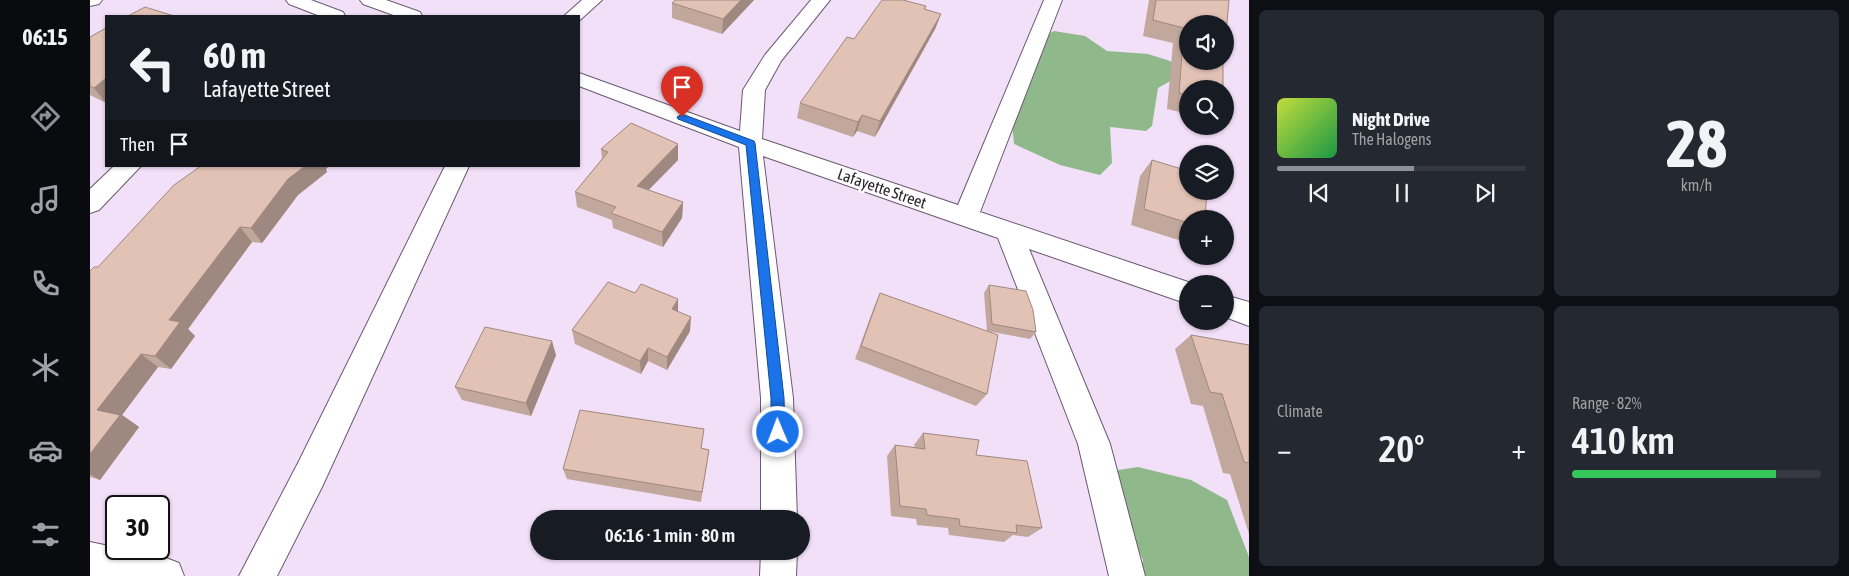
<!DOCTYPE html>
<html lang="en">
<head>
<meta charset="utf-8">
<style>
  body { margin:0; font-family:"Asap Condensed",sans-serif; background:#242831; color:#f1f3f6; height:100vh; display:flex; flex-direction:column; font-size:19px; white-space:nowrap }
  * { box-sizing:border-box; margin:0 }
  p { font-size:16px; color:#9ea1a6 }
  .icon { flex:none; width:28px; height:28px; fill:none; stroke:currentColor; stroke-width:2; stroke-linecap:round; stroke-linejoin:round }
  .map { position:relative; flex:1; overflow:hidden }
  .sheet { display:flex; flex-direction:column; gap:10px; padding:10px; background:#0d0f14; width:600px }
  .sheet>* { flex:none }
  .top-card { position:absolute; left:15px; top:15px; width:475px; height:152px; border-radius:0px; box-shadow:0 1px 4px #0004; background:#171b24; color:#f1f3f6; overflow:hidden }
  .tools { position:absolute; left:1089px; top:15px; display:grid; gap:10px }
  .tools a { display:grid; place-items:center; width:55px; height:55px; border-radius:50%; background:#171b24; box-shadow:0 1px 4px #0004; font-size:25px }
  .speed { position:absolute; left:15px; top:495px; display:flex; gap:10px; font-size:25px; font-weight:700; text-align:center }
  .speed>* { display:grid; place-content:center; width:65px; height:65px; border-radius:50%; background:#171b24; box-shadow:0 1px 4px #0004; line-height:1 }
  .speed .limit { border:2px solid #111; border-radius:8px; background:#fff; color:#111 }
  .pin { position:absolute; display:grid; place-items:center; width:42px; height:42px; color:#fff; margin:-51px -21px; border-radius:50% 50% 50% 0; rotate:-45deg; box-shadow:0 0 5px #0007 }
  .pin .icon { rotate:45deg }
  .me { position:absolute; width:55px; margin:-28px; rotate:359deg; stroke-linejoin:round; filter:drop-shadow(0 0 4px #0008) }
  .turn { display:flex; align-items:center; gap:18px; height:105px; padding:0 15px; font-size:22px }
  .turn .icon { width:65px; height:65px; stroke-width:2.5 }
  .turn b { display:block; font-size:35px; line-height:42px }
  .then { display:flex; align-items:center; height:48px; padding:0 15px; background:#0003; gap:10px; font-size:19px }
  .big { font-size:38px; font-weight:600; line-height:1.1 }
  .sheet .card { flex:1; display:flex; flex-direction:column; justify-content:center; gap:8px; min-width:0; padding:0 18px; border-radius:8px; background:#242831 }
  .sheet .dial { align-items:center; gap:0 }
  .dial b { font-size:65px; line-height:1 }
  .song { display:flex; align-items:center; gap:15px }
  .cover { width:60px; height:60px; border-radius:8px; background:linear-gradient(135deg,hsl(70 70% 55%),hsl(140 70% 35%)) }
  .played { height:5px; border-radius:2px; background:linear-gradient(90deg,#8c9099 55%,#363941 55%) }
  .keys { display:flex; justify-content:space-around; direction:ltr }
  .heat { display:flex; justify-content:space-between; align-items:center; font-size:28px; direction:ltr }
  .charge { height:8px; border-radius:4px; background:linear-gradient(90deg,#34c759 82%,#363941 0) }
  .sheet .tiles { flex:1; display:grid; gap:10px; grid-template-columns:repeat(2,1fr) }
  .trip { position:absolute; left:440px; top:510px; width:280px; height:50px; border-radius:25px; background:#171b24; box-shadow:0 1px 4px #0004; font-weight:600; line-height:50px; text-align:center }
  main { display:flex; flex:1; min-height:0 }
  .menu { display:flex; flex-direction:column; width:90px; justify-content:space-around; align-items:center; background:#090b0e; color:#9ea1a6 }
  .menu .icon { width:35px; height:35px }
  .menu .current { color:#8c9099 }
  .menu b { font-size:22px; color:#f1f3f6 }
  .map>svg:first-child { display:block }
  .forest { fill:#8fb98b }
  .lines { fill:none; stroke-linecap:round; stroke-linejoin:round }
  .minor-casing { stroke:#6a596f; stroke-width:2 }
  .minor { fill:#fff; fill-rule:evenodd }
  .wall { fill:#c2a79c }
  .shaded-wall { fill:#9e887f }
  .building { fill:#e2c2b5; stroke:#9e887f }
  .route { fill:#1a73e8; stroke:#114b97 }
  .labels { text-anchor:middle; stroke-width:5; stroke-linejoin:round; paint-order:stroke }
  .street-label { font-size:16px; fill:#2a232c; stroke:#fff }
</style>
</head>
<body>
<main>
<nav class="menu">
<b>06:15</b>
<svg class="icon current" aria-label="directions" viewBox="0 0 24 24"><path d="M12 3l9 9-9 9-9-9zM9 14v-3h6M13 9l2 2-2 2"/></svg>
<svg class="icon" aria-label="music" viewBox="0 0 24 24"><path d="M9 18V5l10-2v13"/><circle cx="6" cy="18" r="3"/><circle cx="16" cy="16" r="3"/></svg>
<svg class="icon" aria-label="phone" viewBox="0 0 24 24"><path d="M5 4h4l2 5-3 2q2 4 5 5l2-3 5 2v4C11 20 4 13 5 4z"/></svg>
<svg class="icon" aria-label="climate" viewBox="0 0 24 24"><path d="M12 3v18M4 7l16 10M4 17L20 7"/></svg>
<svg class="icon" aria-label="car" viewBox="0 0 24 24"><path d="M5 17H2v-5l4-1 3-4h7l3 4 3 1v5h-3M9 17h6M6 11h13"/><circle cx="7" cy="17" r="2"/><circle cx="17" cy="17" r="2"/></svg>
<svg class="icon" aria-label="filters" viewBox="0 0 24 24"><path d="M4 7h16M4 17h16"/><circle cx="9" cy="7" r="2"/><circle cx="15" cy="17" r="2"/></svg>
</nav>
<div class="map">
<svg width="1159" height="576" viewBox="0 0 1159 576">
  <rect width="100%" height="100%" fill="#f2dff8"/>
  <path class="forest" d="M964,31L995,36L1017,51L1058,54L1080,61L1096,72L1068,88L1062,126L1056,131L1020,127L1022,163L1010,175L970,165L924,144L922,123L954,36Z
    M1048,467L1101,480L1137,500L1159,557V576H1050L1053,560L1036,521L1022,471Z"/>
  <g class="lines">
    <g class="minor-casing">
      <path id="minor" d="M0,0H12L9,4L0,6Z
        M196,0H221L253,12L255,16H230L199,4Z
        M270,0H296L330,12L332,16H306L273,4Z
        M492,0H512L490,20L489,16H474Z
        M721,0H740L691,61L675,90L672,139L868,205L954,0H972L890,212L1104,284H1098V304L939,249L1020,444L1055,576H1019L988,444L908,238L673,156L703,398L707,519H671V398L649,147L489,86V73L650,131L653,90L675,55Z
        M24,166H51L9,210L0,213V189Z
        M355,166H379L232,487L187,576H149L208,463Z
        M1135,295L1159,302V326L1135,317Z
        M0,542L76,558L89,563L94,576H0Z
        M671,551H707L706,576H670Z"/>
    </g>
    <use href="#minor" class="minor"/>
  </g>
  <path class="wall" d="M585,0H664L632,34L582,18V3Z
    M1059,0H1139L1098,24V114L1077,109L1083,43L1053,36Z
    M836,6L835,10L851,14L845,29L785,137L767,131L763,137L707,118L710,103L764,39Z
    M16,28V103L0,95V37Z
    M588,144V160L558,190L593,202L592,218L573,247L523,228L522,220L487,207L485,192L512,159L511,149Z
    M1062,160L1098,219V243L1041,225L1050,176Z
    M236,169L237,172L208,195L172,243L162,242L98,329L105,336L81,369L68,367L32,415L49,427L10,480L0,477V271Z
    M899,285L946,332L940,339L897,331L894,293Z
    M790,293L897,394L886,406L765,359L784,307Z
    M588,312L600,331L577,370L558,361L551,374L485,344L482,330Z
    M1101,335L1159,345V534L1140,474L1133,473L1113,406L1101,404L1085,349Z
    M466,355L441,416L372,400L365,387Z
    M833,433L886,455L952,528L938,537L923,535L914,542L859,535L858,528L827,525L826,519L801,516L797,456L805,445L825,448L824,445Z
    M611,448L619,450L611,502L477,479L473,469Z"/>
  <path class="shaded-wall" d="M651,0H664L632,34L633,19Z
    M851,14L845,29L785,137L790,121Z
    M16,78V103L4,88Z
    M772,115L767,131L763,137L768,122Z
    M588,144V160L548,201L547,186Z
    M215,166H239L236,169L237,172L208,195L172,243L161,228L198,179Z
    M593,202L592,218L573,247L572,232Z
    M150,227L162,242L98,329L105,336L81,369L65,356L79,320Z
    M588,299V314L582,309Z
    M601,317L600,331L577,370V357Z
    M462,341L466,355L441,416L436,403Z
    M558,348V361L551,374L550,361Z
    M51,354L68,367L32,415L49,427L10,480L0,474V454L7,410Z"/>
  <path class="building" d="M585,0H651L633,19L582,3Z
    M792,0H813L836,6L834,9L851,14L790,121L772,115L768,122L710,103L757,37L764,39Z
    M1066,0H1139L1135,44V24H1098V61H1133V89H1098V95L1089,93L1094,28L1063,20Z
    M55,7L84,16H38Z
    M16,28V78L4,88L0,86V37Z
    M541,123L588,144L547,186L593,202L572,232L521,213L526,207L485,192L518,152L511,149Z
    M1062,160L1098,171V191H1117L1115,219H1098V223L1054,209Z
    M111,166H215L198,179L161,228L150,227L79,320L90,322L65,356L51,354L7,410L30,415L0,454V271L4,267H8L84,185Z
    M518,282L545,293L551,284L588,299L582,309L601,317L577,357L558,348L550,361L482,330Z
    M899,285L936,291L943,310L946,332L902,324Z
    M790,293L908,335L897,394L771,346Z
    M395,327L462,341L436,403L365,387Z
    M1101,335L1159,345V463L1154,462L1132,394L1120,392Z
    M490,410L614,429L611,448L619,450L612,492L473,469Z
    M833,433L889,440L886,455L937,461L952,528L926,525L927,533L870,526L869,519L837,515L836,509L810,506L805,445L835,449Z"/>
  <path class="route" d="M592,114L664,141L665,143L694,398L695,432L693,437L688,439L683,437L681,432V398L656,145L588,119L587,117Z"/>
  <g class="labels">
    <g class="street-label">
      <text transform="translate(792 188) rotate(19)" y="6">Lafayette Street</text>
    </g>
  </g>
</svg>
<div class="tools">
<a><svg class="icon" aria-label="sound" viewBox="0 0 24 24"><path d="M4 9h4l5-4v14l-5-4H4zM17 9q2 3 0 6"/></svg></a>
<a><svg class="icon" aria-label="search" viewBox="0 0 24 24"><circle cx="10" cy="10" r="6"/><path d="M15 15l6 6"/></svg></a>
<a><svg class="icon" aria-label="layers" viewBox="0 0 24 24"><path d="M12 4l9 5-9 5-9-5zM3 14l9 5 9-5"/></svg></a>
<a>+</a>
<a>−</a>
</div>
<div class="speed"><div class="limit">30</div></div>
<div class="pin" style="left:592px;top:117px;background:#d93025"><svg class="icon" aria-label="arrive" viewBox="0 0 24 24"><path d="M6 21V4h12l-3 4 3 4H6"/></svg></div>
<svg class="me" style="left:688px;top:432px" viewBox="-20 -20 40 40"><circle r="17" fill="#1a73e8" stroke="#fff" stroke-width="3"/><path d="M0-11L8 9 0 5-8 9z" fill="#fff"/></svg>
<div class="trip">06:16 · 1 min · 80 m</div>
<div class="top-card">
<div class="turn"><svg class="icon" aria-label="left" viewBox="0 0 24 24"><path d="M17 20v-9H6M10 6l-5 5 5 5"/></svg><div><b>60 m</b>Lafayette Street</div></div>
<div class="then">Then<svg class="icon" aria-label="arrive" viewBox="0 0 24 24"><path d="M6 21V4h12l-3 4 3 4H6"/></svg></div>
</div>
</div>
<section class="sheet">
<div class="tiles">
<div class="card">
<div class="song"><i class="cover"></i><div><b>Night Drive</b><p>The Halogens</p></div></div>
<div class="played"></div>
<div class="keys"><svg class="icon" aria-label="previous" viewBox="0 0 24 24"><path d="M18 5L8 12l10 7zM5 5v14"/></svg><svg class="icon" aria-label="pause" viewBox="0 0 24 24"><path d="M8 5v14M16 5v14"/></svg><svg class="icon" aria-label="next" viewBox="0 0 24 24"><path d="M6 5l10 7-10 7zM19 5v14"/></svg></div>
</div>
<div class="card dial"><b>28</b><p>km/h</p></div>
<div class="card"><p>Climate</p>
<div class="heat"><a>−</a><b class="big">20°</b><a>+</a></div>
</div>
<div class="card"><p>Range · 82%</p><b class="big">410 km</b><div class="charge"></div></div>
</div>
</section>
</main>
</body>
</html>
